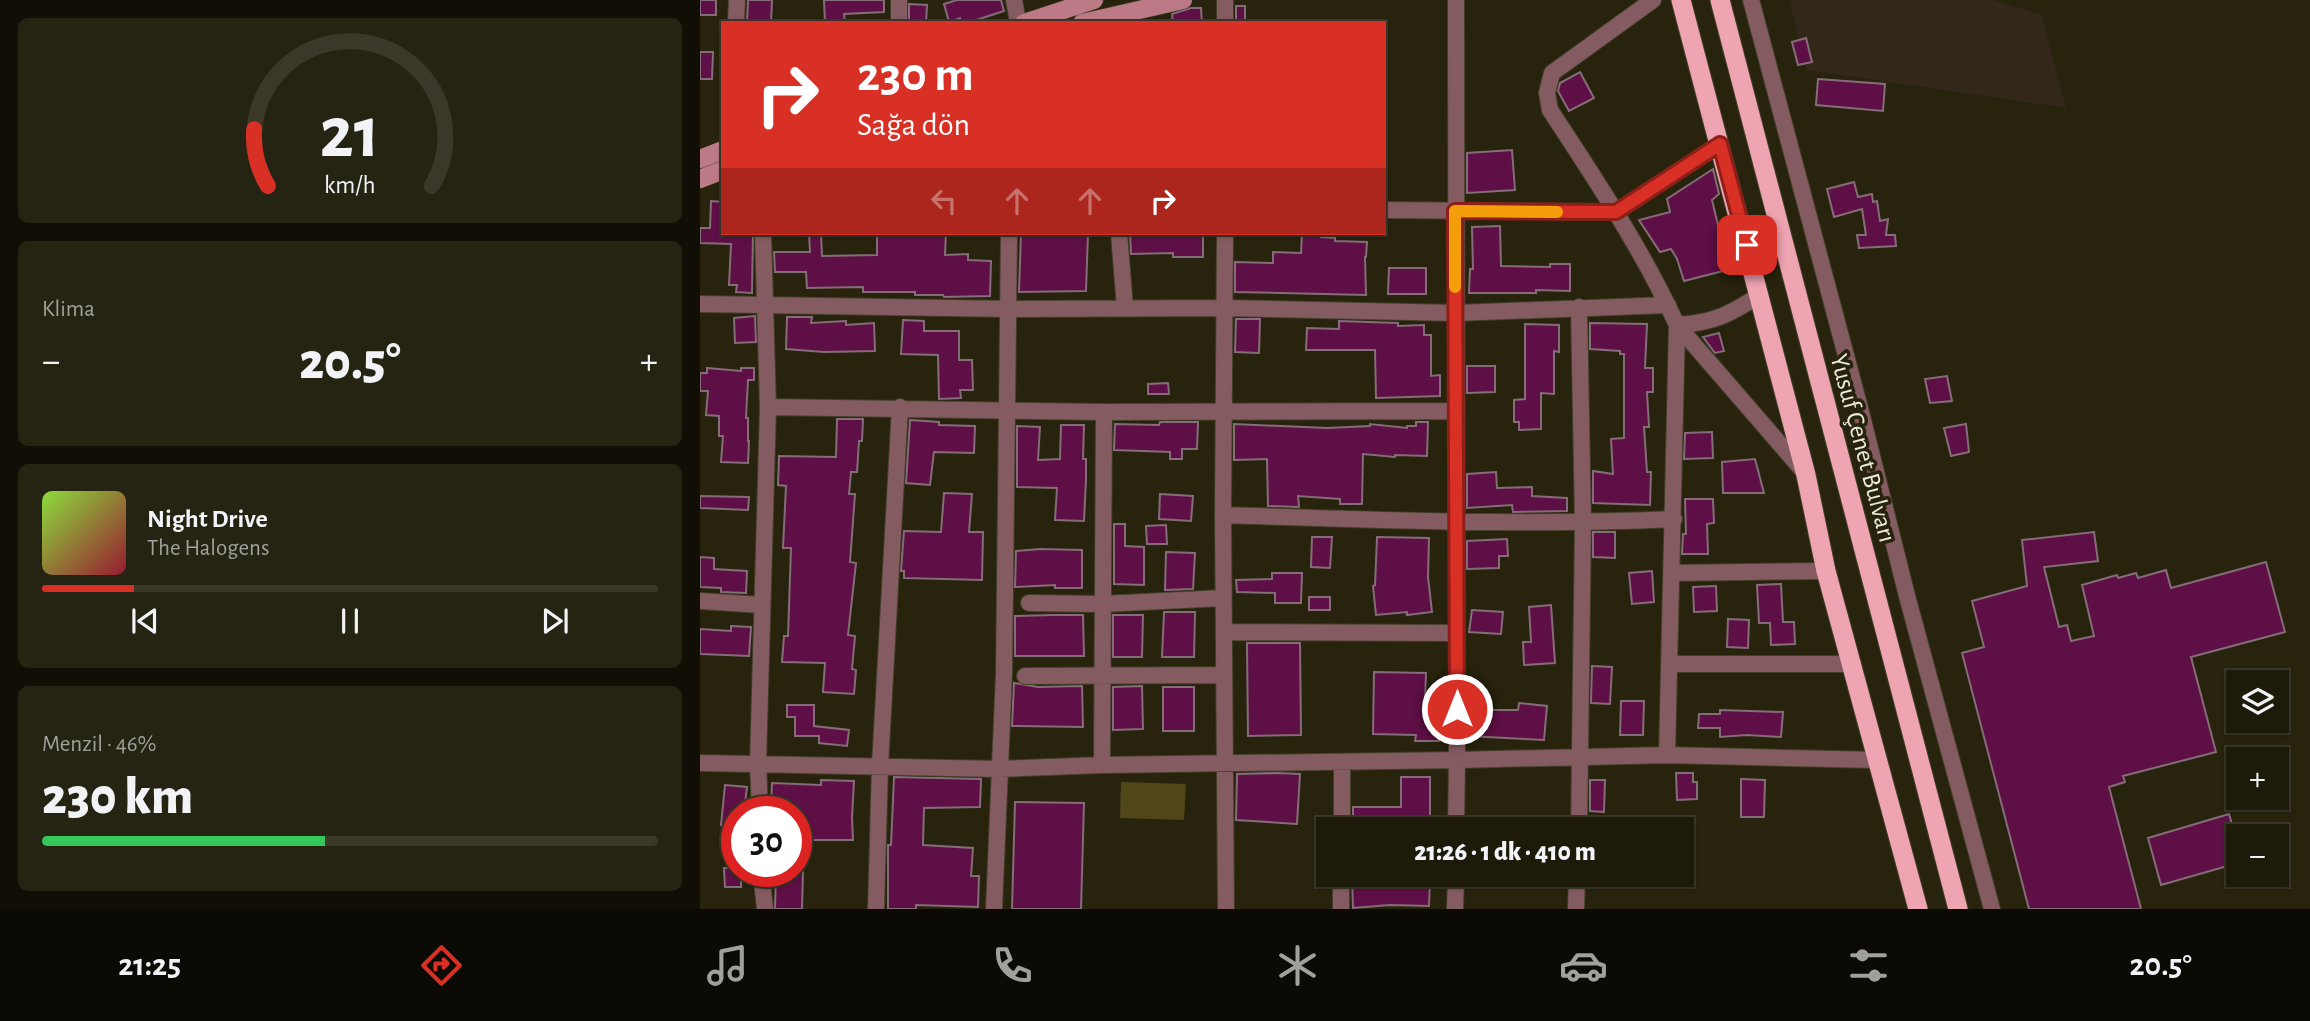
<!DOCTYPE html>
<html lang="tr">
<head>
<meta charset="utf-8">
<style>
  body { margin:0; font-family:"Alegreya Sans",sans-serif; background:#252312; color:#f1f3f6; height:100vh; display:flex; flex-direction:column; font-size:26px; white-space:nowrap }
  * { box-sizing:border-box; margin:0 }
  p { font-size:23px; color:#a0a19c }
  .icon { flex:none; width:38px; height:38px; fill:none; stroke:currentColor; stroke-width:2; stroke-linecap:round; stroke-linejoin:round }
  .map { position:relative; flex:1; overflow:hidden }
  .drawer { display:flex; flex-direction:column; gap:18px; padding:18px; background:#100e05; width:700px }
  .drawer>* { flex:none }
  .banner { position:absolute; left:21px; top:21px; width:665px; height:214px; border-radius:0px; box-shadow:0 2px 5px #0004,0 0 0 2px #3b382a; background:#d93025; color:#fff; overflow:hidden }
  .tools { position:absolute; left:1526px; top:670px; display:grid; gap:14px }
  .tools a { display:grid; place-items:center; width:63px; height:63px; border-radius:0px; background:#1d1a09; box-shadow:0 2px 5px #0004,0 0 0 2px #3b382a; font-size:35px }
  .speed { position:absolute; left:21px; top:796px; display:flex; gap:14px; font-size:35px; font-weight:700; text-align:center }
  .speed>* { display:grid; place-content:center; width:91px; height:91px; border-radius:50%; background:#1d1a09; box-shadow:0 2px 5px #0004,0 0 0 2px #3b382a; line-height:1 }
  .speed .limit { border:10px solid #d22; background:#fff; color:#111 }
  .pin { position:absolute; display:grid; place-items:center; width:60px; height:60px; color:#fff; margin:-30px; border-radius:14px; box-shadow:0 4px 10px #0006 }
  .me { position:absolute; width:77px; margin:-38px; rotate:0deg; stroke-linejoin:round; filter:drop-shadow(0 0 5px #0008) }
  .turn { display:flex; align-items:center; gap:24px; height:147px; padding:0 21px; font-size:32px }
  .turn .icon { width:91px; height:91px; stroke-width:2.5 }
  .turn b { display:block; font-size:49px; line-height:60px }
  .lanes { display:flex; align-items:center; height:66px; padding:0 21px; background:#0003; justify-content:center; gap:35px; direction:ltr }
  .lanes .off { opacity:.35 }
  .big { font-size:52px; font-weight:800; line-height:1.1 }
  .drawer .tile { flex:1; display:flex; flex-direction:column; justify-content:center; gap:10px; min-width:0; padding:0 24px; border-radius:10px; background:#252312 }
  .drawer .dial { align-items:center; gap:0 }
  .dial svg { height:182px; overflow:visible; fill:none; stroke:#3b382a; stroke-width:7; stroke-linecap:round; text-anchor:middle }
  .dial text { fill:#f1f3f6; stroke:none }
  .song { display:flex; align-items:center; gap:21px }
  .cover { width:84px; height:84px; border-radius:10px; background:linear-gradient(135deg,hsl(90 70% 55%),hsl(350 70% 35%)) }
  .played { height:7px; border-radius:4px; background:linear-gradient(90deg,#d93025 15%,#3b382a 15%) }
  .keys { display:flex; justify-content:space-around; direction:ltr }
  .heat { display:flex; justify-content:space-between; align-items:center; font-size:38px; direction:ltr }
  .charge { height:10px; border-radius:5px; background:linear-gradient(90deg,#34c759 46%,#3b382a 0) }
  .trip { position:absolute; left:616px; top:817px; width:378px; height:70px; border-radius:0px; background:#1d1a09; box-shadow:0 2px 5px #0004,0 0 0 2px #3b382a; font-weight:800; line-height:70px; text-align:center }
  .tab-bar { display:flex; height:112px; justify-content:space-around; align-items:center; background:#0c0a04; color:#a0a19c }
  .tab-bar .icon { width:49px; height:49px }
  .tab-bar .on { color:#d93025 }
  .tab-bar b { font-size:32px; color:#f1f3f6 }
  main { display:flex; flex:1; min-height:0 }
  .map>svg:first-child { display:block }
  .industrial { fill:#332719 }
  .green { fill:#4f4718 }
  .building { fill:#5e0f45; stroke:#856c79; stroke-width:2 }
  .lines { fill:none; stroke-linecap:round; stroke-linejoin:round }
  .minor-casing { stroke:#433f29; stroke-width:18 }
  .secondary-casing { stroke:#433f29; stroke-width:19 }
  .trunk-casing { stroke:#433f29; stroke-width:21 }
  .minor { stroke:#855b62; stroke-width:16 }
  .secondary { stroke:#bc7a86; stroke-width:18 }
  .trunk { stroke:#efa4b2; stroke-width:19 }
  .route-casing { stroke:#8d1f18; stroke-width:18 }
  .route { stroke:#d93025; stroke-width:12 }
  .slow { stroke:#f59e0b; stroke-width:12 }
  .labels { text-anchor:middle; stroke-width:7; stroke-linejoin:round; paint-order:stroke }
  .street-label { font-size:26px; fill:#eceadc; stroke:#27230c }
</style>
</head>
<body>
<main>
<section class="drawer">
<div class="tile dial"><svg viewBox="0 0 100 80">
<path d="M14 69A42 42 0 1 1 86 69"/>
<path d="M14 69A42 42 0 0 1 8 44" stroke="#d93025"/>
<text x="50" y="56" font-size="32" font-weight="700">21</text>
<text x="50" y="72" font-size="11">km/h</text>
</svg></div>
<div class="tile"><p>Klima</p>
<div class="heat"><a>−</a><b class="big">20.5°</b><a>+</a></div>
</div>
<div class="tile">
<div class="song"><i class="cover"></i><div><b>Night Drive</b><p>The Halogens</p></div></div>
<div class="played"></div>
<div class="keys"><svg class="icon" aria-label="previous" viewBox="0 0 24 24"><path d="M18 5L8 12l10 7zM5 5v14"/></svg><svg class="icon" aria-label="pause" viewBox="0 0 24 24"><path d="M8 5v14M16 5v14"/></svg><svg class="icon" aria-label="next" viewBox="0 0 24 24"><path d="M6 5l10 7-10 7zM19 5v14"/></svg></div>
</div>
<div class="tile"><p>Menzil · 46%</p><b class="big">230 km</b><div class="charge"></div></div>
</section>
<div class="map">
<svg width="1610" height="909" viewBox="0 0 1610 909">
  <rect width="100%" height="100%" fill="#27230c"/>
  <path class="industrial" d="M1089,0H1293L1342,15L1366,108L1106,70Z"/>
  <path class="green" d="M421,782L486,784L484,820L420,818Z"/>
  <path class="building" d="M0,0H16V15H0Z
    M48,0H72L71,23H47Z
    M124,0H184V12L144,14L145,23H125Z
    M257,0H301L304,11L267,23H261L260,18L249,22L244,4Z
    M209,4L227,5L226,23H209Z
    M536,6H545V23H536Z
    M491,8H501L502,23H473L472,14Z
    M1106,38L1112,62L1098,65L1092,42Z
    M0,52H13L12,79H0Z
    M880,72L894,98L869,111L858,91L860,83Z
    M1118,79L1185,84L1183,111L1116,105Z
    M812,150L815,190L767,193V153Z
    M1013,169L1019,194L1012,200L1028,267L1023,271L984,281L977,259L971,249L960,252L939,220L970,212L967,199Z
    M1154,182L1158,197L1172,194L1173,202L1177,201L1180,221L1188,219L1186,235H1195L1196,246L1159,248L1157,235H1166L1162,209L1134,217L1127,189Z
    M11,201L23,202V233H53L52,293L36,292L37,285H29L31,244L0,243V228H10Z
    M800,226L801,266L850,267V264H870V291L836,290V293H769L770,269H773L772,227Z
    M177,233H246L245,255L268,254V260L291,261L290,296L244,297L243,295H215V292H163V287L107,288L106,272H75L74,252H110L109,234H121L122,256L177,255Z
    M321,233H388L386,291L319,292Z
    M430,233H503V257H473V253L431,254Z
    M602,233H621V237L635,238V241L667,242L666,257H665L666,295L535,292V262L573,263V252L601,253Z
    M689,268H726V294H688Z
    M55,316L56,342L35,343L34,318Z
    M87,317H112L111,323L146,321V325L174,323L175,351L124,352L86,349Z
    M536,319H560L559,353L535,352Z
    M203,320L224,321V331H259V360H272L273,390H260L261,398L239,399L238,355L201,354Z
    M639,321L698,323V326L724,325V335H731V376L740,375V396L676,398L675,350H606L607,328L639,329Z
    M890,323L947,324L945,368H953V392H947L949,427H944L947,472H951L950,505L893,503V471L913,474L911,439L924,438V354H920V351L890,349Z
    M825,324L859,325V352L854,351V394L841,393V429L819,430V422H814V400L825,399Z
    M1019,333L1024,351L1015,353L1003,337Z
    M767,366H795V392L767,393Z
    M7,368L41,371V368H54V380H48L46,418H48V441H49L48,463L21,462L23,436H19V416L6,415L8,391H0V373H7Z
    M1247,376L1252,401L1230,403L1225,379Z
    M468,383L469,394H448V384Z
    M137,419H163L162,441H159L157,472H151L149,494H155L150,562L156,563L148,635L155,636L152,669L156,670L154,694L123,692L125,663L82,662L84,636H88L91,548H83L86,486L78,485L79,456L136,457Z
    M210,420L239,422V425L275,426L274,453L234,452L230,485L206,483Z
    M460,422H498L497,449H482V459H470V452L414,450L415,424L459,425Z
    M716,422H728L727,456L695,455V457L663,454L662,504H640V499L598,496L599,507L568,506L567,459L534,460V424L627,428L670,426V424L707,428V426H716Z
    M1266,424L1269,452L1251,456L1244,428Z
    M361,425H384L383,459H386V479L384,521L355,520L357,488L317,487V426L340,427L338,460L360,459Z
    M1012,432L1013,458L984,459L985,433Z
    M1055,459L1064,493H1023L1022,462Z
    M796,472L797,488L832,487V496L867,498V511L813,512L812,505L767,508V474Z
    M244,493L272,494L269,532H283L282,580L204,578V571H201L204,531L241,532Z
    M460,494L493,496L491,521L459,519Z
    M0,496L49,497L48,510L0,508Z
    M985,499H1013L1014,523L1007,524L1008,554H982L983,534H986Z
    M414,524H425V546L444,547V585L414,584Z
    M466,525L467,544H447L446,526Z
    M893,532H915V558L893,557Z
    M1394,532L1398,561L1344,567L1359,627L1367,625L1371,641L1394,636L1382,585L1417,575L1418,578L1436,573L1438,578L1466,570L1471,588L1566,562L1585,632L1491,657L1516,752L1423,776L1425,782L1409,787L1441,909H1329L1262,653L1284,647L1272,601L1327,586L1322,540Z
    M612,537H632L630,568L611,567Z
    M677,537L729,538L728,577L732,612L707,615V612L676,615L673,586L675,585Z
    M807,539L808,556H799V568L767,569V541Z
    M340,549L382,550V588H355V585L315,587L316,551Z
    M466,552L495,553L493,589L465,590Z
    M0,557L14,558V569L47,571L46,593L21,592V588L0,587Z
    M952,571L954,602L932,604L929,573Z
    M572,573H602L601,603H575V593L537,592L536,580L572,579Z
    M1081,584L1083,622H1094L1095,644L1071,645L1070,623H1059L1057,585Z
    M1016,586L1017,611L994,612L993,587Z
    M609,597H630V610H609Z
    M851,605L855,663L824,665L823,642H831L829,607Z
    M772,610L803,612L801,634L769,632Z
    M464,612H495L494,657H462Z
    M353,615H383L384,656H315V616Z
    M413,615H443L442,657H413Z
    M1028,619L1049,620L1048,648L1027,647Z
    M31,626L51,627L49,656L0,654V629L31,631Z
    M547,643H600L601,735L548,736Z
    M892,666L912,667L910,704L891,703Z
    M674,672L726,673L725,700L740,701L739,741H715L716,735L673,734Z
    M314,683L338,687L382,686L383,727L312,726Z
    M442,686L443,729L413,730V687Z
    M463,687H494V731H463Z
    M921,701H944L943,735H920Z
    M819,703L847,706L844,740L767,736L768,710H818Z
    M87,705H114V726L149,730L147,746L119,743V736H95V717H87Z
    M1020,710L1083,712L1081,737L1047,735L1020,737V728H998L999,714H1020Z
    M577,773L600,774L597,824L536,820L537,774Z
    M976,773H993V782H997V799L977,800Z
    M194,777L281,779L280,807L224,808L223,845L273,848L271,876H279L278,907L216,905V909H188V845H191Z
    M701,777H730V815L727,830H653V807H701Z
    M1041,779L1065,780L1064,817H1041Z
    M121,780L154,781L152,818L153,840H96V808L71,807L72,783L121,785Z
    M890,780H905L904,812L890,811Z
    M25,785L47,787L44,812H37V826L21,825Z
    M315,802L384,803L381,909H312Z
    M1529,814L1538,844V863L1461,885L1448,838Z
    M24,868H37V872H41V887H25Z
    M76,872H103L102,909H75Z
    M688,877L689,880L730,881L729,906L690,905L653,908L652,879Z"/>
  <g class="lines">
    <g class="minor-casing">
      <path id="minor" d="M314,0L318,23
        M525,0V23
        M953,0L852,73L847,93L850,110C896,180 942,249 977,325L967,755
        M1051,0L1160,408L1207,596L1292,909
        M36,23L37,0
        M199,23V0
        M684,210L916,212L1020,144
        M419,233L425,308
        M525,233L523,515L526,909
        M0,304L309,309L525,308L756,313L968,305
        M879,307L883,523L879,830
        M977,325L1105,473
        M977,325C1014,323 1030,314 1060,295
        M68,407L404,412L756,411
        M523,515C673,520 823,526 974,519
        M972,573L1126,571
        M0,601L62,605
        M329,603L402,604L523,598
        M524,632L756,633
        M969,664H1153
        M325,676L524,675
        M0,763L299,769L402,765L757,760L756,0
        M402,765L404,412
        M60,812L58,763L68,407L63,233
        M642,830V762
        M756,830L757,760L967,755L1177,760
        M61,872L65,909
        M176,909L180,766L200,407
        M294,909L304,673L309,233
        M641,909V875
        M755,909L756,875
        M876,909L877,875"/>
    </g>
    <g class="secondary-casing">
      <path id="secondary" d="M324,23L394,0
        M382,23L483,0
        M0,159L23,150
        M0,179L23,170"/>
    </g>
    <g class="trunk-casing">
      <path id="trunk" d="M981,0L1106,475L1126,571L1218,909
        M1020,0L1258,909"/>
    </g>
    <use href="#minor" class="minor"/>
    <use href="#secondary" class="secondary"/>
    <use href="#trunk" class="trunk"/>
  </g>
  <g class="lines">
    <g class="route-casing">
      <path id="route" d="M757,709L755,211L916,212L1020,144L1047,245"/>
    </g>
    <use href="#route" class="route"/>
    <path class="slow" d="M755,287V211L857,212"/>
  </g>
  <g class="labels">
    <g class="street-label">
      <text transform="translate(1164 448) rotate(75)" y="9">Yusuf Çenet Bulvarı</text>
    </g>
  </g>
</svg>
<div class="tools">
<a><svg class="icon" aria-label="layers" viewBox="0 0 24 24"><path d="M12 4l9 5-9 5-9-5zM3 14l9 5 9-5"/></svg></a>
<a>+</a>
<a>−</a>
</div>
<div class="speed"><div class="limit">30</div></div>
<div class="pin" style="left:1047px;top:245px;background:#d93025"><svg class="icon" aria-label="arrive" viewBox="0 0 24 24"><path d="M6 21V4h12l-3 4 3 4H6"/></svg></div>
<svg class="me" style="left:757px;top:709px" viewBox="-20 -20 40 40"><circle r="17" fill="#d93025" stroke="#fff" stroke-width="3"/><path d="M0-11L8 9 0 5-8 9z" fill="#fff"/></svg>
<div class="trip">21:26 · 1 dk · 410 m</div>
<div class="banner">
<div class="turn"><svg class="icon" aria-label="right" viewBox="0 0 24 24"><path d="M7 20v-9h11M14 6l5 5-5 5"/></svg><div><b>230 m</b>Sağa dön</div></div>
<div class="lanes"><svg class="icon off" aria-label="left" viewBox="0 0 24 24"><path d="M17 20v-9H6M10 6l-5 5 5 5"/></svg><svg class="icon off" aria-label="ahead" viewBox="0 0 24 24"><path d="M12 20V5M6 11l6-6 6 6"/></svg><svg class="icon off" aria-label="ahead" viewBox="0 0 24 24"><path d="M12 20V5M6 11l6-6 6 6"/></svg><svg class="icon" aria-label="right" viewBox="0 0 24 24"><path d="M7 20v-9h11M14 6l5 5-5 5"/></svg></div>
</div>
</div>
</main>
<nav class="tab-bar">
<b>21:25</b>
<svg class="icon on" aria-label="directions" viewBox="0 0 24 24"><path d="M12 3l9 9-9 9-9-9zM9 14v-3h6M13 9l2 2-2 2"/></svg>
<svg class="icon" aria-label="music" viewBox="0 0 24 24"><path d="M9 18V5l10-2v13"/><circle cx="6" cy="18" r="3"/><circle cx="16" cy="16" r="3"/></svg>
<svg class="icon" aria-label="phone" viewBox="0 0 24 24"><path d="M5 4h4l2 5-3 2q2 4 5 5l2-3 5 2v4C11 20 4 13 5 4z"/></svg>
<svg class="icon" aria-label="climate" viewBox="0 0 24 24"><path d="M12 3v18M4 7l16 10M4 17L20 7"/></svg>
<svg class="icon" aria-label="car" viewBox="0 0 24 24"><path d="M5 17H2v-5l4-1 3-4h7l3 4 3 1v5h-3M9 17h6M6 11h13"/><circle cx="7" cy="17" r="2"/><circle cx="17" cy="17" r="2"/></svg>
<svg class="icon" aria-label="filters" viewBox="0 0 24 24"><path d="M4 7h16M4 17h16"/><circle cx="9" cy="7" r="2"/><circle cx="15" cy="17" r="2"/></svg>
<b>20.5°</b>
</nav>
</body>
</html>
